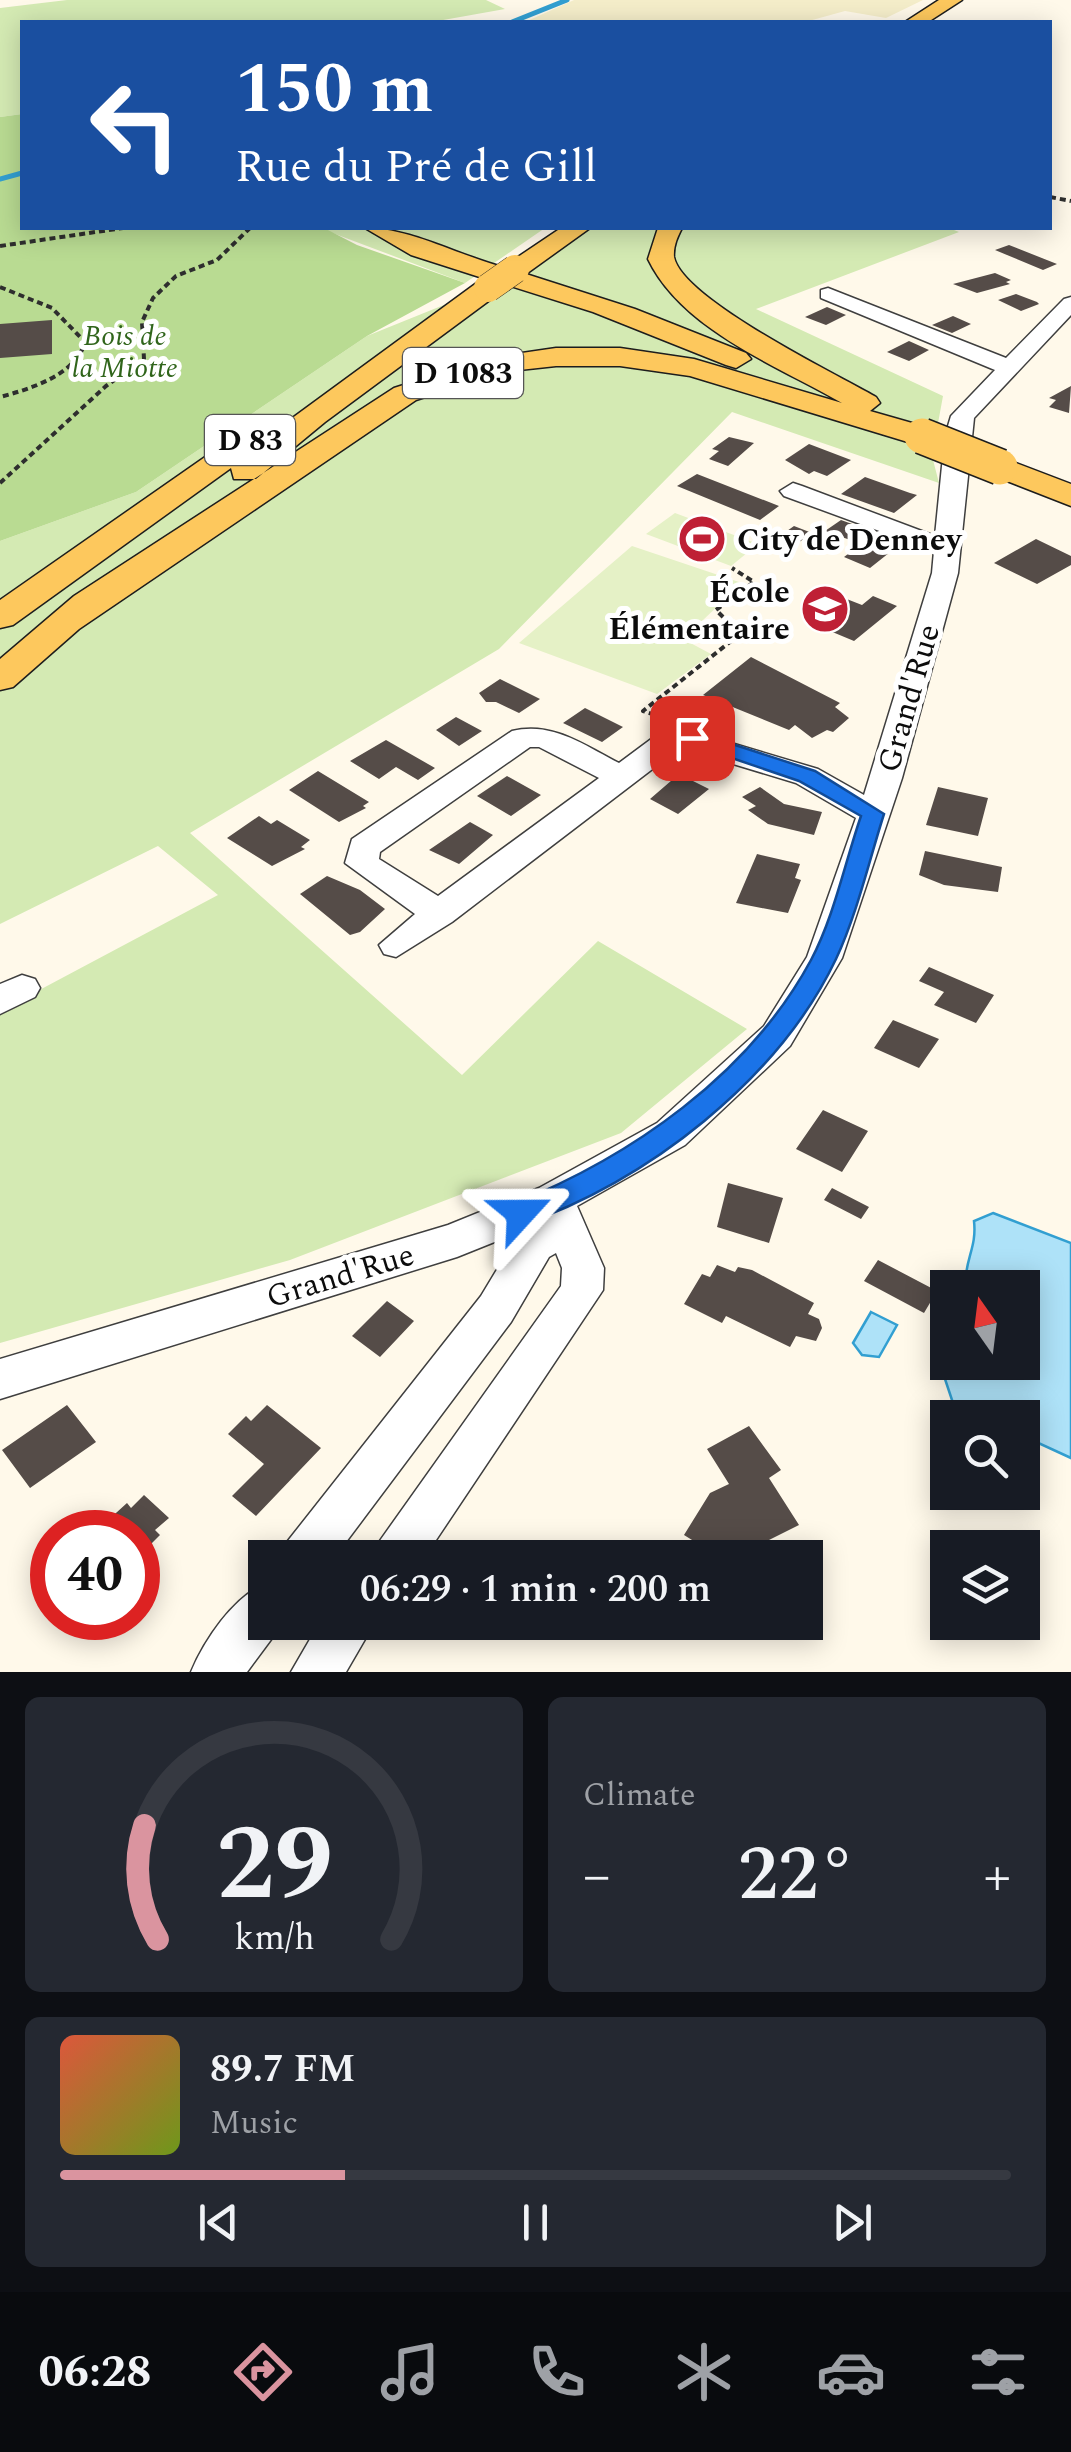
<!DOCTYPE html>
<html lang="en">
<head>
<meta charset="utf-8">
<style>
  body { margin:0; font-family:Spectral,serif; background:#242831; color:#f1f3f6; height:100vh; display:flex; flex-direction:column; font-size:38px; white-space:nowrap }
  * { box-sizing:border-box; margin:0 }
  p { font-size:32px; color:#9ea1a6 }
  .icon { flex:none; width:55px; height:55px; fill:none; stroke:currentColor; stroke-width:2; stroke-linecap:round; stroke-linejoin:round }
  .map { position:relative; height:1672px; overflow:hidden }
  .details { display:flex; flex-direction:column; gap:25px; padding:25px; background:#0d0f14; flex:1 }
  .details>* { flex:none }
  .top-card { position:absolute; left:20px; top:20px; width:1032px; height:210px; border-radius:0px; box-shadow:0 5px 25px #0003; background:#1a4fa0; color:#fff; overflow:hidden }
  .needle { width:65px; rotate:346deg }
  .tools { position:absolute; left:930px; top:1270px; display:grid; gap:20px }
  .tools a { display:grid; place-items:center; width:110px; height:110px; border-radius:0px; background:#171b24; box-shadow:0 5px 25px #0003; font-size:50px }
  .speed { position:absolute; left:30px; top:1510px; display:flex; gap:20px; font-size:50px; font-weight:700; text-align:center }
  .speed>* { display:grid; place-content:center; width:130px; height:130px; border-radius:50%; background:#171b24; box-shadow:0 5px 25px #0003; line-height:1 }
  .speed .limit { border:15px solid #d22; background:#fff; color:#111 }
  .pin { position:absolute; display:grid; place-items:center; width:85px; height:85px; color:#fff; margin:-42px; border-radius:20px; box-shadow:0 5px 15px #0006 }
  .me { position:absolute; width:110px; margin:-55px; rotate:66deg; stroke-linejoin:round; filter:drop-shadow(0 0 8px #0008) }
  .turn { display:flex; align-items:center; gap:35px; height:210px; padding:0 50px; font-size:45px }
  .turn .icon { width:130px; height:130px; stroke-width:2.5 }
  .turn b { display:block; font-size:70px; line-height:85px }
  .big { font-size:75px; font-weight:600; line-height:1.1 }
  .details .tile { flex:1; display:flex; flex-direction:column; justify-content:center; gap:15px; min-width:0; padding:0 35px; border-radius:15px; background:#242831 }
  .details .dial { align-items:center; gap:0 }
  .dial svg { height:260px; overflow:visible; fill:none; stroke:#363941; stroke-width:7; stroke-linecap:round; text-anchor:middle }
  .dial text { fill:#f1f3f6; stroke:none }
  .song { display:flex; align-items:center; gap:30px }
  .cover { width:120px; height:120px; border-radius:15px; background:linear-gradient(135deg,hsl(10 70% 55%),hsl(80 70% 35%)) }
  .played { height:10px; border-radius:5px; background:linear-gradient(90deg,#da949f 30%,#363941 30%) }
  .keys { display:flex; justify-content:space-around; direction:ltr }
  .heat { display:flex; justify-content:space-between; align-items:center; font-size:55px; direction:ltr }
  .details .tiles { flex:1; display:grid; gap:25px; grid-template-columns:1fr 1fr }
  .tile:last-child { grid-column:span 2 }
  .trip { position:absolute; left:248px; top:1540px; width:575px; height:100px; border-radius:0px; background:#171b24; box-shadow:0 5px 25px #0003; font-weight:600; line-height:100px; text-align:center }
  .dock { display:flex; height:160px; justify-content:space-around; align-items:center; background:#090b0e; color:#9ea1a6 }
  .dock .icon { width:70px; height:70px }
  .dock .on { color:#da949f }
  .dock b { font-size:45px; color:#f1f3f6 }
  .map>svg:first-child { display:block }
  .farmland { fill:#f5eeca }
  .green { fill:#d4eab3 }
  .forest { fill:#b9db92 }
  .pitch { fill:#e5f1c6 }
  .water { fill:#aee2f8; stroke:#329fd1; stroke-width:2.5 }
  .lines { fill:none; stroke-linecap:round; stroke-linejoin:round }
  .stream { stroke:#329fd1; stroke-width:5 }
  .building { fill:#554c48 }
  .minor-casing { stroke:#3f3f3f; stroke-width:3 }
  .major-casing { stroke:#1d1d1d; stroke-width:3 }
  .path { stroke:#2e2e2e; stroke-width:4; stroke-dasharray:6 4; stroke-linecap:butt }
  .minor { fill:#fff; fill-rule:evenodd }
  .major { fill:#fdc85d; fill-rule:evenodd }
  .major-bridge-far1-casing { stroke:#1d1d1d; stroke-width:29; stroke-linecap:butt }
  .major-bridge-casing { stroke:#1d1d1d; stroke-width:38; stroke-linecap:butt }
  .major-bridge-far1 { stroke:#fdc85d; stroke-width:28 }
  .major-bridge { stroke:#fdc85d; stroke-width:35 }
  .route { fill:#1a73e8; stroke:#114b97; stroke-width:2.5 }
  .labels { text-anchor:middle; stroke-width:10; stroke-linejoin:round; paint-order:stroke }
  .far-park-label { font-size:28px; font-style:italic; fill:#30651b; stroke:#fff }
  .shield { fill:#fff; stroke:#555; stroke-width:2.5 }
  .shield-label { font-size:30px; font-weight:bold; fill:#0c0c0c }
  .poi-label { font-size:32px; font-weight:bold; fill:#0c0c0c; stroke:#fff; text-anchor:start }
  .street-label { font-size:32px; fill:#0c0c0c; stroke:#fff }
</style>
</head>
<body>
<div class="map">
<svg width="1071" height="1672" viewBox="0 0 1071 1672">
  <rect width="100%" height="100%" fill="#fff9ea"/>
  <path class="farmland" d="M574,0H923L886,18L845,11L805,22H525Z"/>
  <path class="green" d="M67,0H486L505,9L432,22H22V114L0,117V8Z
    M545,228L465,283L322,229L324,228Z
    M589,228H949L959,232L756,309L943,396L932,456L939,483L732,412L499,649L190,833L462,1075L598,941L747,1029L621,1133L290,1260L0,1343V1011L218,895L158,846L0,924V541L136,492L367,336L518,275Z"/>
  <path class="forest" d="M22,114V228H324L357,245L465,283L367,336L136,492L0,541V117Z"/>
  <path class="pitch" d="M675,513L758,544L731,566L646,534Z
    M632,546L742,583L683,639L711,654L657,694L519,643Z"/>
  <path class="water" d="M993,1213L1071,1243V1458L1023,1436L1022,1418L978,1417L955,1409L945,1379L947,1348L948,1362H1022V1288L965,1287C965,1258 977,1248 974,1221Z
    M871,1312L897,1325L879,1357L862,1355L853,1343Z"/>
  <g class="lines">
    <path class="stream" d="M512,22L567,0
      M0,179L22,173"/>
  </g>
  <path class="building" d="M1009,245L1057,264L1043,270L995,250Z
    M995,273L1011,280L1006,282L1010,284L977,293L953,284Z
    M1016,294L1037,302L1039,304L1021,311L998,300Z
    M827,307L846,315L826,325L805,317Z
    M953,316L971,324L952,333L932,325Z
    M52,320V354L0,358V324Z
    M909,341L929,350L909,361L887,352Z
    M1071,386L1069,413L1049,407L1056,400L1049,398Z
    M729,437L754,443L728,466L709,459L719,451L712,449Z
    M809,444L851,460L827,476L814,471L809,474L785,460Z
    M697,474L779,506L760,520L677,486Z
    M865,477L910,493L917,495L894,513L841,494Z
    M841,520L866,529L853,541L825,531Z
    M794,526L812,533L788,550L770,543Z
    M868,539L894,549L870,568L844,557Z
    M1036,539L1071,556V565L1037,584L994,563Z
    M839,596L862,605L873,596L897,606L854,641L830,631L840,623L824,621L816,613Z
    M751,657L840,703L835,707L849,718L833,732L827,730L812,738L795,725L789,730L703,695Z
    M500,679L540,699L519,713L496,702H486L479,693Z
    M585,708L623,727L602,742L563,723Z
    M456,717L482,731L459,746L436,730Z
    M386,740L435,768L418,780L396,767L379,779L350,761Z
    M318,771L369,802L363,806L366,808L339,822L289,790Z
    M679,774L709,789L678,814L650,799Z
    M507,776L541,795L511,816L477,796Z
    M760,787L784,804L822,812L814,835L768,824L748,810L756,806L742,797Z
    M938,787L988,798L978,836L926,825Z
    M259,816L271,824L277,820L310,840L301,847L305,849L272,866L227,838Z
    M470,822L493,835L459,864L429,850Z
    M925,851L1002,867L998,892L944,885L919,875Z
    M757,854L800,864L795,878L801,880L788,913L736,903Z
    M327,876L360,890L385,909L360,932L350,935L300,894Z
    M929,967L994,995L976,1023L934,1005L944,992L919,981Z
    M893,1020L939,1039L919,1068L874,1048Z
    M823,1110L868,1131L842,1172L796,1149Z
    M728,1183L783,1198L769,1243L717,1227Z
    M832,1188L869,1207L861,1219L824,1200Z
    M878,1260L937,1291L924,1313L864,1281Z
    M717,1265L735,1272L738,1267L752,1270L814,1303L808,1314L819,1319L822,1328L816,1341L796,1336L790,1347L726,1316L722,1323L684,1304L702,1274L710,1277Z
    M387,1301L414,1321L380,1357L352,1336Z
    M67,1405L96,1442L30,1488L2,1450Z
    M267,1405L321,1448L256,1516L232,1496L264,1464L228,1434L246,1416L251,1421Z
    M749,1426L781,1470L769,1478L799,1525L759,1545L752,1558H721L684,1535L710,1493L729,1484L707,1449Z
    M144,1495L169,1518L155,1530L160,1535L138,1557V1532H95L127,1503L131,1508Z"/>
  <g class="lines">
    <g class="minor-casing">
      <path id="minor" d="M828,288L1006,358L1064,299L1071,297V315L974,418L958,573L902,778L842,958L790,1046L685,1145L577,1206L604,1268L603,1290L424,1558H372L379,1542L561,1286L562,1268L556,1253L549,1257L511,1322L334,1558H280L287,1542L481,1296L519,1233L527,1229L457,1257L0,1399V1359L448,1225L539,1188L657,1123L764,1026L807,957L856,818L796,783L680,748L452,922L396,957L384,954L379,945L415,914L345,863L352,839L512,731C552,721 584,745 619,763L658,734L681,728L818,769L864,795L932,573L934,551L784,496L780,491L793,483L802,486L935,536L945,436L951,416L995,370L821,298V290ZM530,747H539L599,778L438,896L379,859L380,852Z
        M22,975L35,979L40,988L35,997L0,1014V984Z
        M265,1584V1622H284L247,1672H191C204,1641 233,1597 265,1584Z
        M320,1622H375L346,1672H291Z"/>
    </g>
    <g class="major-casing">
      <path id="major" d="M939,0H962L928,22H905Z
        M365,228C411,228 457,255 503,267L561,228H590L526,274L635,309L746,353L751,359L736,368L726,365L593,312L498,282L502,288L498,294L325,422L256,479H234L231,468L13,625L0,628V600L251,425L262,423L276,430L478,282L492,281L411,255Z
        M658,228H682C678,236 673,246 674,257C682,299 836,374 876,397L880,403L870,411L933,429L938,436L933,443H911L690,376L620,366H556L502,372L416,400L79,629L13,687L0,690V659L74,596L394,388L488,358L556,348H620L694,359L842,403C778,366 682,330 648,259Z
        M1000,457L1071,484V506L989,474L984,467L989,460Z"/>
    </g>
    <path class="path" d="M1050,197L1071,201
      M0,246L123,228
      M0,287L52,308L85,342C76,375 30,389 0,397
      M0,483L106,386L144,359L142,322L153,298L176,276L217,260L250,228
      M664,718L643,711L740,634L716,610L754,582L732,568"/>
    <use href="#minor" class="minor"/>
    <use href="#major" class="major"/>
    <g class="major-bridge-far1-casing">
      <path id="major-bridge-far1" d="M488,288L515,269"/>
    </g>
    <g class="major-bridge-casing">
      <path id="major-bridge" d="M922,436L1000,467"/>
    </g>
    <use href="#major-bridge-far1" class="major-bridge-far1"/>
    <use href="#major-bridge" class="major-bridge"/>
  </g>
  <path class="route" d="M692,731L815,771L884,814C869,861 857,914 836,959C779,1079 646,1183 521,1225L511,1221L507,1213L511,1205C631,1157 749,1075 811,960C834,917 845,862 861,816L799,781L685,742L682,738Z"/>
  <defs>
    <g id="stadium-disc" transform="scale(2.5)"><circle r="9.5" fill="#bf2035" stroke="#fff"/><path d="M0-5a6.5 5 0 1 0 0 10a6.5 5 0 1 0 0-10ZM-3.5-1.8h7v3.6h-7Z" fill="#fff"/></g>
    <g id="school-disc" transform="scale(2.5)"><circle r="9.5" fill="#bf2035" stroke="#fff"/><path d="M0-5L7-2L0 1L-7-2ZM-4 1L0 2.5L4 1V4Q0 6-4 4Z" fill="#fff"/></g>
  </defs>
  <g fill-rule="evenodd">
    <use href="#stadium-disc" x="702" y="539"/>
    <use href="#school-disc" x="825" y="609"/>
  </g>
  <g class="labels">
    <g class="far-park-label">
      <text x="125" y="345">Bois de<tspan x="125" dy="32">la Miotte</tspan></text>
    </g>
    <g class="shield">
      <rect x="403" y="348" width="120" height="50" rx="8"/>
      <rect x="205" y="415" width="90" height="50" rx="8"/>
    </g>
    <g class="shield-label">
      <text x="463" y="383">D 1083</text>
      <text x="250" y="450">D 83</text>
    </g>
    <g class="poi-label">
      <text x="737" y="550">City de Denney</text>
      <text x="790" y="602" text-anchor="end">École<tspan x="790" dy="37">Élémentaire</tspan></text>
    </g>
    <g class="street-label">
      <text transform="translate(908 698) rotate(-74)" y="11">Grand'Rue</text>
      <text transform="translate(340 1275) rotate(-17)" y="11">Grand'Rue</text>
    </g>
  </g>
</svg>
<div class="tools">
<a><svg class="needle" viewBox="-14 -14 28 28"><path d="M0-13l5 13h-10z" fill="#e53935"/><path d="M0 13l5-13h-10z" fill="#9ea1a6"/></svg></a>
<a><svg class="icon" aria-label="search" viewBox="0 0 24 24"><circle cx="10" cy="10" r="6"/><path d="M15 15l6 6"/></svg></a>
<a><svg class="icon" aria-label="layers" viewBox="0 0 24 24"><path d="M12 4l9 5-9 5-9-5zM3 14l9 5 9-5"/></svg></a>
</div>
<div class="speed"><div class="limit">40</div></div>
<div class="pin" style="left:692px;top:738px;background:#d93025"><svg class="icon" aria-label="arrive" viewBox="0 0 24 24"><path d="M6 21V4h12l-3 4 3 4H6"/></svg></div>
<svg class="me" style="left:521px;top:1213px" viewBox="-20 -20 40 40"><path d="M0-17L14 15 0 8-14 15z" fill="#1a73e8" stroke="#fff" stroke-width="4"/></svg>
<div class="trip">06:29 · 1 min · 200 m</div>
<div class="top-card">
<div class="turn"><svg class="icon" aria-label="left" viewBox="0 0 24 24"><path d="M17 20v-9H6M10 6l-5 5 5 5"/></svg><div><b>150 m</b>Rue du Pré de Gill</div></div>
</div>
</div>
<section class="details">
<div class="tiles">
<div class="tile dial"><svg viewBox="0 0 100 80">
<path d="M14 69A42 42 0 1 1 86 69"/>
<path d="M14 69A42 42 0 0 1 10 34" stroke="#da949f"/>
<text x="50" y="56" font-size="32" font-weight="700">29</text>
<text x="50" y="72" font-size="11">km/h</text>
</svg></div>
<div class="tile"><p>Climate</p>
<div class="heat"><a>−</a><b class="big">22°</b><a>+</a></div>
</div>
<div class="tile">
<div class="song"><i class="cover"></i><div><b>89.7 FM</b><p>Music</p></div></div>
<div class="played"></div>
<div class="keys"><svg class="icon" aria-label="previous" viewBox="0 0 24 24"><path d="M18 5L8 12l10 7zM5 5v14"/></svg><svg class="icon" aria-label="pause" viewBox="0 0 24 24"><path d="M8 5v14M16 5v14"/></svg><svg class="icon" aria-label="next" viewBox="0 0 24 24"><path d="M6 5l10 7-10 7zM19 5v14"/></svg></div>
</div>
</div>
</section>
<nav class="dock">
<b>06:28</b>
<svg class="icon on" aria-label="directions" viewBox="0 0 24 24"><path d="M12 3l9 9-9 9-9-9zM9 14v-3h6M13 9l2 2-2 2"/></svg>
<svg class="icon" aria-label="music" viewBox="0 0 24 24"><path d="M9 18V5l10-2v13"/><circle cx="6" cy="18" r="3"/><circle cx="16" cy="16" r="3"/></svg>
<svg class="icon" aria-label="phone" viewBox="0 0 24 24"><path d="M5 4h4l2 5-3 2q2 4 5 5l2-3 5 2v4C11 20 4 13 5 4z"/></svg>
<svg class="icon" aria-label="climate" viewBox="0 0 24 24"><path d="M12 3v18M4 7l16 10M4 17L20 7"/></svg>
<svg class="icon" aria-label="car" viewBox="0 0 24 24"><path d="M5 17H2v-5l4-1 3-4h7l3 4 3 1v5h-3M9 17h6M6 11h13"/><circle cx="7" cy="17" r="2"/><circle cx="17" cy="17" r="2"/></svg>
<svg class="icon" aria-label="filters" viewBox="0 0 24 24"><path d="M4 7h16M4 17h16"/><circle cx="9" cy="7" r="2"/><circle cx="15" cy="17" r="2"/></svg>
</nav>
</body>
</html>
